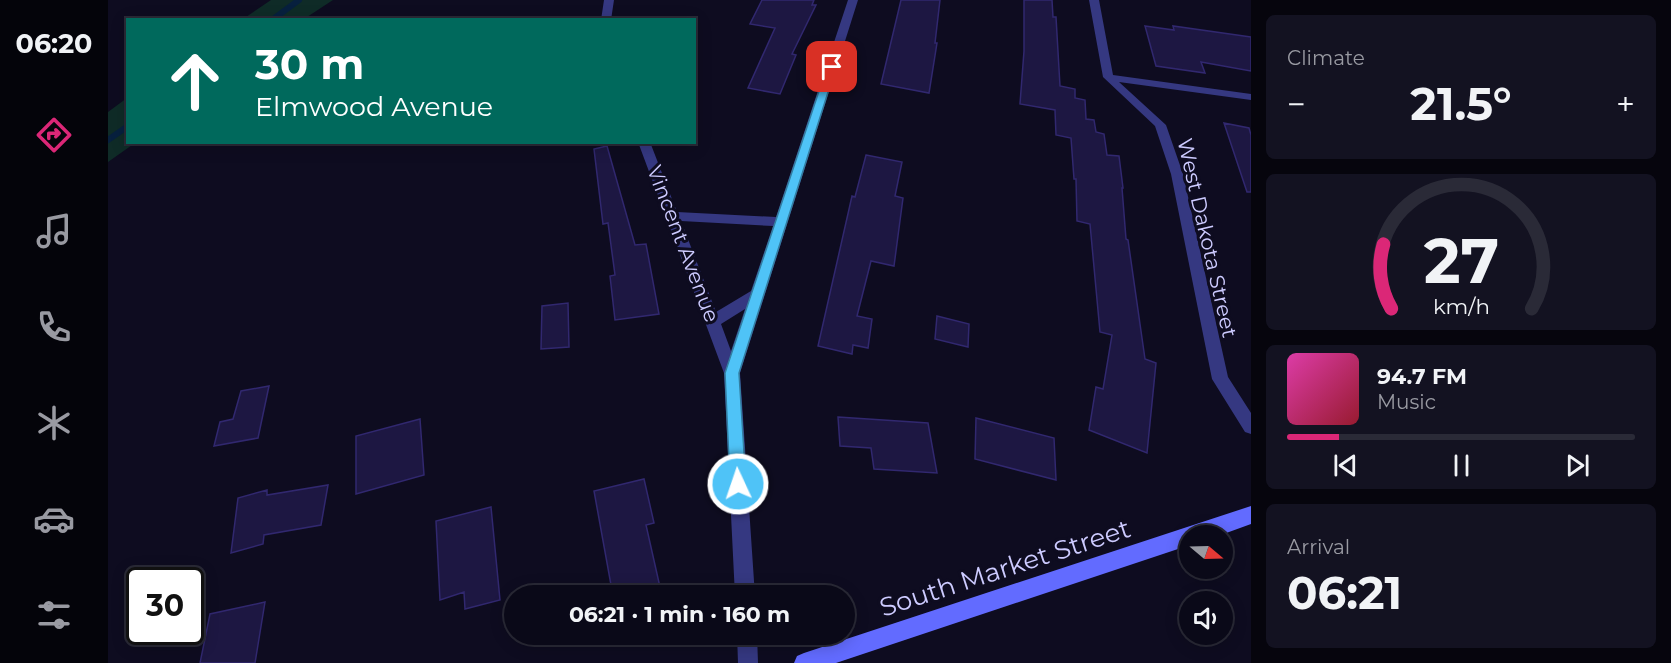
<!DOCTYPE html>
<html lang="en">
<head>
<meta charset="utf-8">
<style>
  body { margin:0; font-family:Montserrat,sans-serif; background:#131221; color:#f1f3f6; height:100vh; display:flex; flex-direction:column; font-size:22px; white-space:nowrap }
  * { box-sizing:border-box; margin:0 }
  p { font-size:20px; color:#999aa2 }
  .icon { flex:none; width:33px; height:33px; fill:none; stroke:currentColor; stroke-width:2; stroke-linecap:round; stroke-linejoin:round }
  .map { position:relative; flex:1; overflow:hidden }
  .sheet { display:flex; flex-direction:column; gap:15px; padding:15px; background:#06050d; width:420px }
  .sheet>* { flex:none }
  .hud { position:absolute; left:18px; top:18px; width:570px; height:126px; border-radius:0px; box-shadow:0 3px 15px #0003,0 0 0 2px #2a2a37; background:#00695c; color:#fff; overflow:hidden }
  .needle { width:39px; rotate:109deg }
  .buttons { position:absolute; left:1071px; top:525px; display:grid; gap:12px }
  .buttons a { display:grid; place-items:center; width:54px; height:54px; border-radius:50%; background:#0a0918; box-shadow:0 3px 15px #0003,0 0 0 2px #2a2a37; font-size:30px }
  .speed { position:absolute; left:18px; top:567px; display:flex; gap:12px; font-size:30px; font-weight:700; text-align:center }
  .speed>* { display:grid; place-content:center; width:78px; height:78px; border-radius:50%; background:#0a0918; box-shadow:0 3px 15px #0003,0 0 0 2px #2a2a37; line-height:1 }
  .speed .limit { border:3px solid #111; border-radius:9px; background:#fff; color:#111 }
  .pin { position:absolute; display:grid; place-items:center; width:51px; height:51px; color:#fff; margin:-26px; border-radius:12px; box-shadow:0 3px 9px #0006 }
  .me { position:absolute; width:66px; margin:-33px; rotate:357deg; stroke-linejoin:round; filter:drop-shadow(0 0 4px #0008) }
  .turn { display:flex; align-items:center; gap:21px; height:126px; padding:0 30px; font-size:27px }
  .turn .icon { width:78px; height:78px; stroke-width:2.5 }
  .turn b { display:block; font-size:42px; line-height:51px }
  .big { font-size:45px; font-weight:700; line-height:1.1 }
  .sheet .tile { flex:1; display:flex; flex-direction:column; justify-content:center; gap:9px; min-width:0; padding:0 21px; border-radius:9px; background:#131221 }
  .sheet .dial { align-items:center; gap:0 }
  .dial svg { height:156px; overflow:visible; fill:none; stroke:#2a2a37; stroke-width:7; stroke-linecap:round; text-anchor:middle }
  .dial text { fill:#f1f3f6; stroke:none }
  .song { display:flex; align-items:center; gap:18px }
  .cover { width:72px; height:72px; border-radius:9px; background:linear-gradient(135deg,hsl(320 70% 55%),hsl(350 70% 35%)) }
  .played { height:6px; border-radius:3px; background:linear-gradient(90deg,#db2777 15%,#2a2a37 15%) }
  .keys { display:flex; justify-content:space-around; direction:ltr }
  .heat { display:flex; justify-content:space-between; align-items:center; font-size:33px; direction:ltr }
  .trip { position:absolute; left:396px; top:585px; width:351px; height:60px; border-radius:30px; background:#0a0918; box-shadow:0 3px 15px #0003,0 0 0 2px #2a2a37; font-weight:700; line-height:60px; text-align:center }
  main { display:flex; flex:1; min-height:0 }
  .menu { display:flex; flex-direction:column; width:108px; justify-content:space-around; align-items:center; background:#04040a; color:#999aa2 }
  .menu .icon { width:42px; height:42px }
  .menu .active { color:#db2777 }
  .menu b { font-size:27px; color:#f1f3f6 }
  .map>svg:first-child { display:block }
  .green { fill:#0f2b27 }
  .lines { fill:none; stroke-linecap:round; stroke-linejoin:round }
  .stream { stroke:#07203e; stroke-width:6 }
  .building { fill:#1d1742; stroke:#31286f; stroke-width:1.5 }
  .minor { fill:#353881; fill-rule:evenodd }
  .secondary { fill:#626bff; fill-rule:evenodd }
  .route { fill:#4fc3f7; stroke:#337fa1; stroke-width:1.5 }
  .labels { text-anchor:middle; stroke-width:6; stroke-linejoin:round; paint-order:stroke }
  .street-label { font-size:21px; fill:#cdcbff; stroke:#0e0c20 }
  .near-street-label { font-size:26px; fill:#cdcbff; stroke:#0e0c20 }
</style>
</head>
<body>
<main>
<nav class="menu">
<b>06:20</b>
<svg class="icon active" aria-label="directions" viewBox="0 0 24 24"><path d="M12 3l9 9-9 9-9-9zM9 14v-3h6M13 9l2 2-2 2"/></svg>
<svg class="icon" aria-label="music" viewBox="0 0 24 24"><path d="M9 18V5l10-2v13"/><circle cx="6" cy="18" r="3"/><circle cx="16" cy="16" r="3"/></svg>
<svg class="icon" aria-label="phone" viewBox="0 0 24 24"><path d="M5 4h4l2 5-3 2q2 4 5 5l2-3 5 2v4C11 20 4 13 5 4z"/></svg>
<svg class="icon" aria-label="climate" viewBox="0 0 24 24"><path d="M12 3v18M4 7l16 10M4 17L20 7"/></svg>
<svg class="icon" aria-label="car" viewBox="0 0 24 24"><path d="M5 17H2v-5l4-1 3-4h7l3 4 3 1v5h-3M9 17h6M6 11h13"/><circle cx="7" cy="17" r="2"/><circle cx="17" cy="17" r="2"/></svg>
<svg class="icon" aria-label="filters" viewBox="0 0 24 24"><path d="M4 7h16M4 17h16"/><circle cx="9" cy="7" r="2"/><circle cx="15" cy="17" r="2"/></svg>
</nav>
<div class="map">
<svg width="1143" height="663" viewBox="0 0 1143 663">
  <rect width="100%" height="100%" fill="#0e0c20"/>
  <path class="green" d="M163,0H225L196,19H135Z
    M19,98L20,142L27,143L0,162V112Z"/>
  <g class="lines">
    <path class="stream" d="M164,20L191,0
      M0,140L20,126"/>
  </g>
  <path class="building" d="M654,0H706L704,5H708L684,54L688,55L672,94L640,88L667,28L642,24Z
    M793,0H832L827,43H829L821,93L773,84Z
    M916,0H944L945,17H948L952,86L967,89V98L977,100L978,119L986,120L988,132L996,134L999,155L1011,156L1015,188H1014L1018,239L1020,240L1037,359L1048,363L1039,453L981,430L988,387L995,389L1004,335L992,332L982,224L969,221L968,179H966L963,138L948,135L947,110L912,104L916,51Z
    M1037,26L1066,30L1065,26L1143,37V71L1093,62L1097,73L1048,66Z
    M1116,123L1141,128L1143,135V192H1139Z
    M499,146L527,245L538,244L551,314L507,320L502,276L507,275L500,223L495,224L486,149Z
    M758,155L794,162L787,196L795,198L786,266L763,261L749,316L764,319L760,348L745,345L744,354L710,346L744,196L747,197Z
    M460,303L461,347L433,349L434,306Z
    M829,316L861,324L860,347L827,339Z
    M161,386L150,438L106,446L112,422L125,419L133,391Z
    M730,417L820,423L829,473L766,469L763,448L732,446Z
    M868,418L946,438L948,480L867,459Z
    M312,419L316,475L248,494V436Z
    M536,479L546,523L538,525L554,596H505L486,491Z
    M220,485L213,525L156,535L155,544L123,553L130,498L159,490V495Z
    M383,507L392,600L357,609L356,592L332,600L328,521Z
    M157,602L147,663H92L102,614Z"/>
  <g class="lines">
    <path class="minor" d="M496,0H506L503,20H493Z
      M740,0H750L632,373L647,596H627L616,373L530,142H542L569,212L668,217ZM573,221L665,226L643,291L608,312ZM637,309L623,351L613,324Z
      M981,0H991L1005,75L1143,94V100L1011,82L1058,125L1075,174L1120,377L1143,413V434L1137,432L1104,379L1063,174L1047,126L995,77Z
      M629,634H649L650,663H630Z"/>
    <path class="secondary" d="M1143,506V524L1110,536H1082V545L728,663H686L689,656L696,653Z"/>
  </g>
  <path class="route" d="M724,64L728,67L631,373L638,484L636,490L630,492L625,490L622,484L617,373L719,67Z"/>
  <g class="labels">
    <g class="street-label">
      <text transform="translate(1099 238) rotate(77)" y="7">West Dakota Street</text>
      <text transform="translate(575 244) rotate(69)" y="7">Vincent Avenue</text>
    </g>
    <g class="near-street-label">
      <text transform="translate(897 568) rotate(-18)" y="9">South Market Street</text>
    </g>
  </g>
</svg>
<div class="buttons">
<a><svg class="needle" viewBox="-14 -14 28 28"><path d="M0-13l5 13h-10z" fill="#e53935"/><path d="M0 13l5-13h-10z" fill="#999aa2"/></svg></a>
<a><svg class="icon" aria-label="sound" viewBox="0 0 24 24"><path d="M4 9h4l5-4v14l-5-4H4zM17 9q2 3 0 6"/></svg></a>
</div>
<div class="speed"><div class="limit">30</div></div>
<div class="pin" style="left:724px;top:67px;background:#d93025"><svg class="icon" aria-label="arrive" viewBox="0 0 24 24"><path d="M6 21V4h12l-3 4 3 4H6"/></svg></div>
<svg class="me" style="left:630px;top:484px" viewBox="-20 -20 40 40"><circle r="17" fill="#4fc3f7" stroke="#fff" stroke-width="3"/><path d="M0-11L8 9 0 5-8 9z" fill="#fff"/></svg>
<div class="trip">06:21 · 1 min · 160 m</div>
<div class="hud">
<div class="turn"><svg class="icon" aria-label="ahead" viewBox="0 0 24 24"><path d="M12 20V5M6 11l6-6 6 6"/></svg><div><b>30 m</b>Elmwood Avenue</div></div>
</div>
</div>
<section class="sheet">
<div class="tile"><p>Climate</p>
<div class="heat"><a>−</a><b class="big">21.5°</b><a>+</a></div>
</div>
<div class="tile dial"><svg viewBox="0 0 100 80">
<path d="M14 69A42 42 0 1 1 86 69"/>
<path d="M14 69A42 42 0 0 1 10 36" stroke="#db2777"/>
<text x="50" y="56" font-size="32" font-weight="700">27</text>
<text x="50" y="72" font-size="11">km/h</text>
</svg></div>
<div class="tile">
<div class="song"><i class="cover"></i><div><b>94.7 FM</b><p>Music</p></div></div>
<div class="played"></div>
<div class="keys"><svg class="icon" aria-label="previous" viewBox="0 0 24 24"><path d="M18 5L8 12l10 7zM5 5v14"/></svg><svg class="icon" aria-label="pause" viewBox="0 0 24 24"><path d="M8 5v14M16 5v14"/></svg><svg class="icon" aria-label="next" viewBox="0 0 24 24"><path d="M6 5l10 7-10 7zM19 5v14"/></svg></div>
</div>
<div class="tile"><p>Arrival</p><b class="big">06:21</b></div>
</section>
</main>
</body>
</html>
